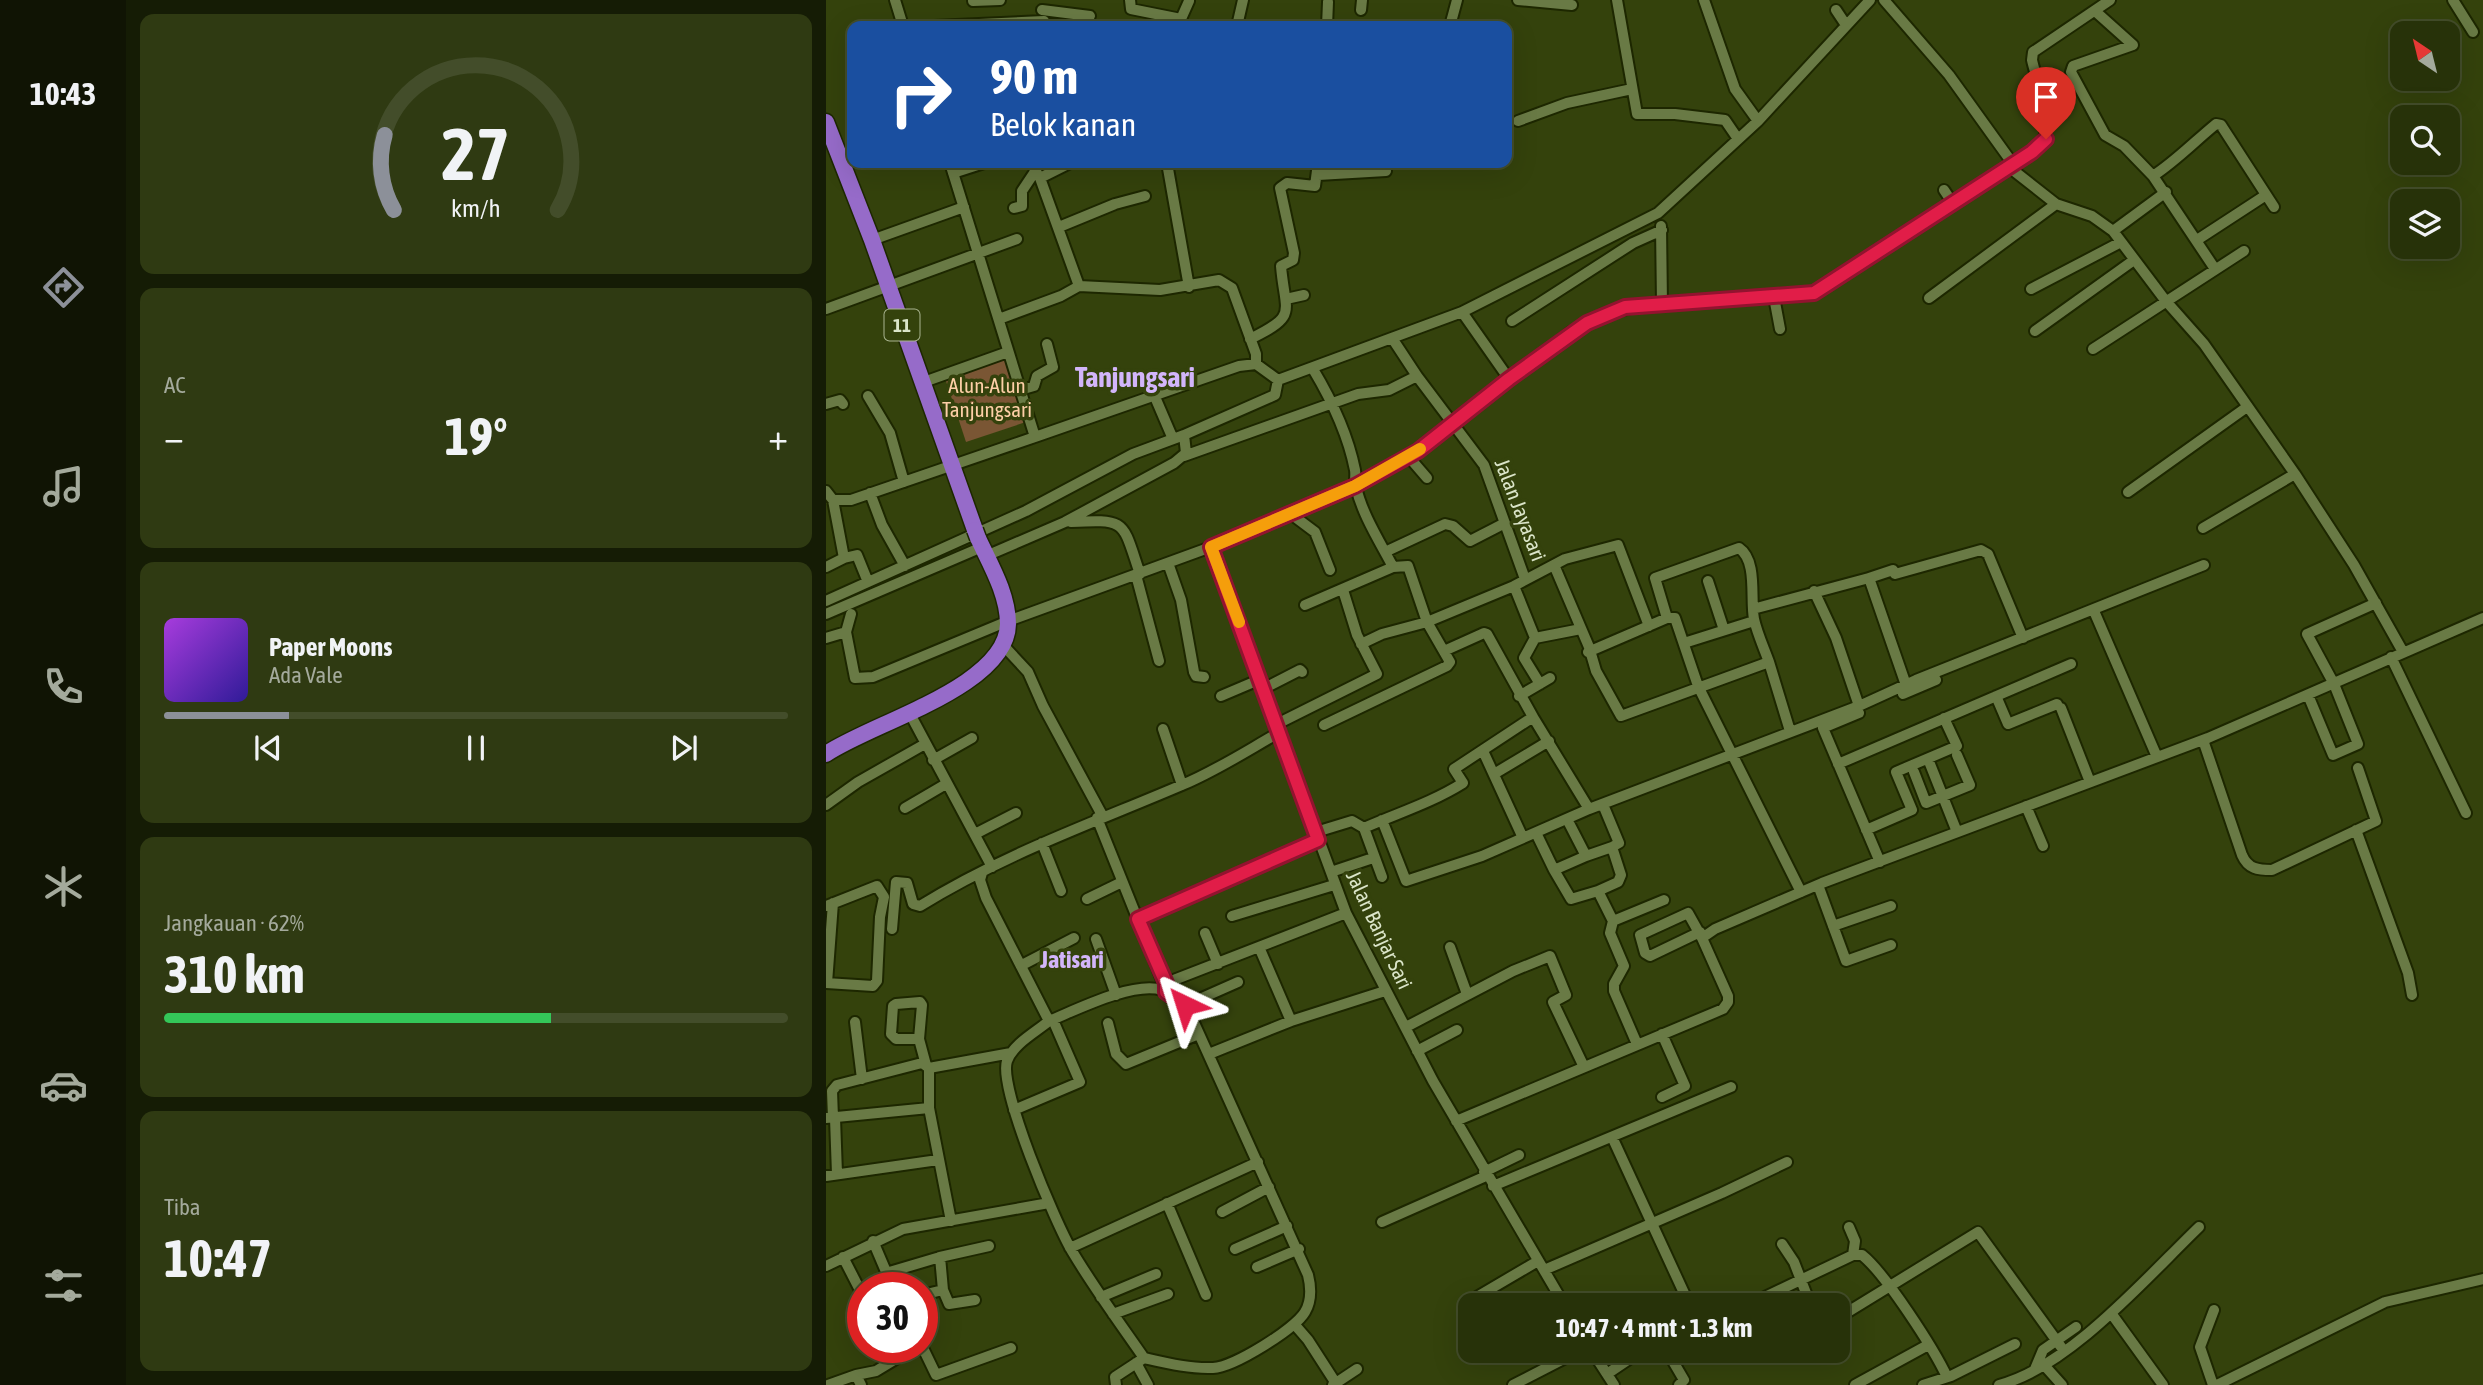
<!DOCTYPE html>
<html lang="id">
<head>
<meta charset="utf-8">
<style>
  body { margin:0; font-family:"Asap Condensed",sans-serif; background:#2f3a12; color:#f1f3f6; height:100vh; display:flex; flex-direction:column; font-size:26px; white-space:nowrap }
  * { box-sizing:border-box; margin:0 }
  p { font-size:23px; color:#a4aa9c }
  .icon { flex:none; width:38px; height:38px; fill:none; stroke:currentColor; stroke-width:2; stroke-linecap:round; stroke-linejoin:round }
  .map { position:relative; flex:1; overflow:hidden }
  .side { display:flex; flex-direction:column; gap:14px; padding:14px; background:#151c05; width:700px }
  .side>* { flex:none }
  .hud { position:absolute; left:21px; top:21px; width:665px; height:147px; border-radius:14px; box-shadow:0 7px 28px #0002,0 0 0 2px #434d2a; background:#1a4fa0; color:#fff; overflow:hidden }
  .needle { width:46px; rotate:325deg }
  .fabs { position:absolute; left:1564px; top:21px; display:grid; gap:14px }
  .fabs a { display:grid; place-items:center; width:70px; height:70px; border-radius:14px; background:#273209; box-shadow:0 7px 28px #0002,0 0 0 2px #434d2a; font-size:35px }
  .speed { position:absolute; left:21px; top:1272px; display:flex; gap:14px; font-size:35px; font-weight:700; text-align:center }
  .speed>* { display:grid; place-content:center; width:91px; height:91px; border-radius:50%; background:#273209; box-shadow:0 7px 28px #0002,0 0 0 2px #434d2a; line-height:1 }
  .speed .limit { border:10px solid #d22; background:#fff; color:#111 }
  .pin { position:absolute; display:grid; place-items:center; width:60px; height:60px; color:#fff; margin:-72px -30px; border-radius:50% 50% 50% 0; rotate:-45deg; box-shadow:0 0 7px #0007 }
  .pin .icon { rotate:45deg }
  .me { position:absolute; width:77px; margin:-38px; rotate:319deg; stroke-linejoin:round; filter:drop-shadow(0 0 5px #0008) }
  .turn { display:flex; align-items:center; gap:24px; height:147px; padding:0 28px; font-size:32px }
  .turn .icon { width:91px; height:91px; stroke-width:2.5 }
  .turn b { display:block; font-size:49px; line-height:60px }
  .big { font-size:52px; font-weight:700; line-height:1.1 }
  .side .card { flex:1; display:flex; flex-direction:column; justify-content:center; gap:10px; min-width:0; padding:0 24px; border-radius:14px; background:#2f3a12 }
  .side .dial { align-items:center; gap:0 }
  .dial svg { height:182px; overflow:visible; fill:none; stroke:#434d2a; stroke-width:7; stroke-linecap:round; text-anchor:middle }
  .dial text { fill:#f1f3f6; stroke:none }
  .song { display:flex; align-items:center; gap:21px }
  .cover { width:84px; height:84px; border-radius:10px; background:linear-gradient(135deg,hsl(280 70% 55%),hsl(250 70% 35%)) }
  .played { height:7px; border-radius:4px; background:linear-gradient(90deg,#8c9099 20%,#434d2a 20%) }
  .keys { display:flex; justify-content:space-around; direction:ltr }
  .heat { display:flex; justify-content:space-between; align-items:center; font-size:38px; direction:ltr }
  .charge { height:10px; border-radius:5px; background:linear-gradient(90deg,#34c759 62%,#434d2a 0) }
  .trip { position:absolute; left:632px; top:1293px; width:392px; height:70px; border-radius:14px; background:#273209; box-shadow:0 7px 28px #0002,0 0 0 2px #434d2a; font-weight:700; line-height:70px; text-align:center }
  main { display:flex; flex:1; min-height:0 }
  .menu { display:flex; flex-direction:column; width:126px; justify-content:space-around; align-items:center; background:#101404; color:#a4aa9c }
  .menu .icon { width:49px; height:49px }
  .menu .on { color:#8c9099 }
  .menu b { font-size:32px; color:#f1f3f6 }
  .map>svg:first-child { display:block }
  .green { fill:#7a5634 }
  .lines { fill:none; stroke-linecap:round; stroke-linejoin:round }
  .minor-casing { stroke:#1d2700; stroke-width:14 }
  .highway-casing { stroke:#1d2700; stroke-width:19 }
  .minor { stroke:#697a45; stroke-width:10 }
  .highway { stroke:#966bc9; stroke-width:16 }
  .highway-bridge-casing { stroke:#1d2700; stroke-width:19; stroke-linecap:butt }
  .highway-bridge { stroke:#966bc9; stroke-width:16 }
  .route-casing { stroke:#92132f; stroke-width:18 }
  .route { stroke:#e11d48; stroke-width:12 }
  .slow { stroke:#f59e0b; stroke-width:12 }
  .labels { text-anchor:middle; stroke-width:7; stroke-linejoin:round; paint-order:stroke }
  .shield { fill:#34420c; stroke:#a9b490; stroke-width:2 }
  .shield-label { font-size:19px; font-weight:bold; fill:#dbe5c9 }
  .park-label { font-size:21px; fill:#fdcfa7; stroke:#34420c }
  .street-label { font-size:21px; fill:#dbe5c9; stroke:#34420c }
  .quarter-label { font-size:24px; font-weight:bold; fill:#d2b5fa; stroke:#34420c }
  .district-label { font-size:28px; font-weight:bold; fill:#d2b5fa; stroke:#34420c }
</style>
</head>
<body>
<main>
<nav class="menu">
<b>10:43</b>
<svg class="icon on" aria-label="directions" viewBox="0 0 24 24"><path d="M12 3l9 9-9 9-9-9zM9 14v-3h6M13 9l2 2-2 2"/></svg>
<svg class="icon" aria-label="music" viewBox="0 0 24 24"><path d="M9 18V5l10-2v13"/><circle cx="6" cy="18" r="3"/><circle cx="16" cy="16" r="3"/></svg>
<svg class="icon" aria-label="phone" viewBox="0 0 24 24"><path d="M5 4h4l2 5-3 2q2 4 5 5l2-3 5 2v4C11 20 4 13 5 4z"/></svg>
<svg class="icon" aria-label="climate" viewBox="0 0 24 24"><path d="M12 3v18M4 7l16 10M4 17L20 7"/></svg>
<svg class="icon" aria-label="car" viewBox="0 0 24 24"><path d="M5 17H2v-5l4-1 3-4h7l3 4 3 1v5h-3M9 17h6M6 11h13"/><circle cx="7" cy="17" r="2"/><circle cx="17" cy="17" r="2"/></svg>
<svg class="icon" aria-label="filters" viewBox="0 0 24 24"><path d="M4 7h16M4 17h16"/><circle cx="9" cy="7" r="2"/><circle cx="15" cy="17" r="2"/></svg>
</nav>
<section class="side">
<div class="card dial"><svg viewBox="0 0 100 80">
<path d="M14 69A42 42 0 1 1 86 69"/>
<path d="M14 69A42 42 0 0 1 10 36" stroke="#8c9099"/>
<text x="50" y="56" font-size="32" font-weight="700">27</text>
<text x="50" y="72" font-size="11">km/h</text>
</svg></div>
<div class="card"><p>AC</p>
<div class="heat"><a>−</a><b class="big">19°</b><a>+</a></div>
</div>
<div class="card">
<div class="song"><i class="cover"></i><div><b>Paper Moons</b><p>Ada Vale</p></div></div>
<div class="played"></div>
<div class="keys"><svg class="icon" aria-label="previous" viewBox="0 0 24 24"><path d="M18 5L8 12l10 7zM5 5v14"/></svg><svg class="icon" aria-label="pause" viewBox="0 0 24 24"><path d="M8 5v14M16 5v14"/></svg><svg class="icon" aria-label="next" viewBox="0 0 24 24"><path d="M6 5l10 7-10 7zM19 5v14"/></svg></div>
</div>
<div class="card"><p>Jangkauan · 62%</p><b class="big">310 km</b><div class="charge"></div></div>
<div class="card"><p>Tiba</p><b class="big">10:47</b></div>
</section>
<div class="map">
<svg width="1657" height="1385" viewBox="0 0 1657 1385">
  <rect width="100%" height="100%" fill="#34420c"/>
  <path class="green" d="M181,355L203,421L140,442L118,375Z"/>
  <g class="lines">
    <g class="minor-casing">
      <path id="minor" d="M69,0L77,26
        M304,0L305,9L355,19L363,1
        M692,0L746,5
        M791,0L811,114H849L899,120L912,139
        M878,0L909,89L932,121
        M1058,0L1123,75L1187,164
        M1627,0L1647,32
        M147,1L174,0
        M216,10L264,16
        M535,10L536,0
        M1010,10L1020,25
        M1269,11L1307,45L1247,66L1245,72L1279,135L1298,146L1327,176L1389,269
        M108,26L218,21
        M411,26L417,0
        M501,26L502,2
        M624,26L631,0
        M692,121L741,103L806,89
        M205,163L214,178L244,163
        M341,163L363,287
        M1183,167L1230,204L1266,216L1287,231L1339,300L1378,344L1469,474L1528,565L1577,652
        M127,173L158,163
        M492,175L560,171
        M1327,176C1350,161 1368,142 1390,124L1395,125L1448,207
        M1118,190L1126,202
        M188,208L196,206V191L210,170
        M835,226L836,304
        M233,227L289,204L319,196
        M1287,231L1340,192
        M46,240L138,207
        M1371,240L1440,195
        M253,286L334,290L393,280L406,288L430,354V364
        M1205,289L1295,242
        M948,297L954,329
        M1103,298L1230,204
        M460,299L478,295
        M0,309L191,239
        M636,312L683,379
        M173,319L235,296L253,286L214,178
        M686,321L807,243L836,230
        M1209,331L1308,260
        M424,339C473,315 459,314 455,266L467,260L468,253L454,188L461,183L489,186L492,163
        M1267,349L1418,251
        M487,369C505,399 522,435 529,470C530,476 528,481 530,487C536,514 554,542 567,567L582,566L601,622L688,586L739,559L792,545L823,626
        M591,376L658,465L699,579
        M95,383L182,352
        M194,390L208,386L211,376L227,367L221,344
        M42,396L64,433L78,482
        M329,397L347,439
        M0,404L14,400L17,404
        M209,437L413,366L430,364L452,380L636,312L832,213L932,121L1044,0
        M358,456L532,394L563,390L591,376L566,338
        M582,456L601,478
        M0,491L7,500H25L209,437L124,163
        M1302,492L1421,407
        M44,493L56,525L79,566
        M7,500L18,558L31,555L42,582
        M465,514L489,532L504,570
        M245,522C302,519 296,521 314,574
        M1377,528L1469,474
        M385,547L520,913L607,1081L739,1306
        M559,552L619,524L627,526L644,541L679,523
        M160,556L239,522L348,463L360,453L358,435L449,395L452,380
        M342,563L355,600L368,672L370,676L378,677
        M728,565L763,647L770,671L795,716L943,662C938,648 931,633 928,619C924,599 932,561 913,548L829,578L841,618
        M0,567L18,558
        M310,575L333,661
        M1043,578L1067,570L1069,574L1155,550L1162,554L1197,638
        M882,581L898,630
        M688,586L709,638L755,629
        M0,601L200,511L307,454L358,435
        M479,605L567,567
        M927,609L1043,578L1080,685
        M1268,611L1331,757
        M0,614L156,547
        M20,632L25,614
        M0,638L20,632L29,678L47,677L182,621L385,547L529,486L591,451L745,332L784,313L822,304L926,299L990,292L1213,146C1231,127 1211,84 1206,60L1207,52L1284,0
        M709,638L698,658L714,684
        M858,643L928,621
        M177,645L202,672L217,706L276,815
        M618,651L658,633L661,634L707,717
        M762,652L841,618H849L872,686L975,892
        M1565,657L1640,813
        M943,662L964,731
        M439,688L474,670L476,672
        M1077,694L1110,680
        M1482,695L1507,755L1532,744L1508,684L1481,634L1550,603
        M395,696L435,679
        M693,696L724,678
        M1170,696L1182,724L1231,704
        M1033,706L1090,680L1378,565
        M1235,708L1264,782
        M83,712L166,867
        M1033,713L997,728L1054,862
        M451,724L551,674L531,635L517,590
        M498,725L621,666L624,662L601,622L556,634L535,644
        M337,729L356,785
        M1377,740L1416,855C1422,869 1432,870 1446,870L1550,821L1532,768
        M657,751L697,838
        M107,760L146,738
        M1012,764L1245,664
        M1104,764L1131,832
        M1088,772L1100,803L1144,785L1131,755
        M668,774L723,741
        M0,805L32,782L99,744
        M1200,806L1217,846
        M778,807L793,843L786,847
        M79,808L120,784
        M763,809L1033,706L1010,638L988,591
        M271,818L340,990
        M743,823L760,856L728,870L745,899L772,891
        M538,828C572,813 605,803 637,783L628,769L707,717L763,809L656,856L580,881L556,820
        M1040,830L1086,810L1070,772L1131,746L1118,718
        M1530,830L1582,973L1586,995
        M490,832L526,821L538,828L556,877
        M149,834L190,813
        M712,837L728,870
        M216,843L235,891
        M760,856L786,847L795,875L792,882L772,891L787,921L784,933L798,966L788,984V991L811,1044
        M505,872L547,858
        M156,873L154,880L160,898L223,1021C210,1032 187,1044 181,1061C172,1088 230,1224 246,1251C268,1288 293,1322 318,1358C340,1363 364,1369 387,1368C408,1367 469,1329 479,1312C486,1300 485,1287 482,1275L360,1005C352,1000 344,993 336,990C307,981 250,1010 223,1021
        M992,885L1020,961L1065,945
        M261,899L296,882
        M0,906L51,886L58,897L54,917L51,981L47,986L0,983
        M406,916L508,885
        M312,920L492,840
        M787,921L838,900
        M1007,926L1065,906
        M66,929L70,882L81,883L87,904L94,906C176,855 267,823 356,785C390,771 422,750 454,732
        M874,932L824,956L819,953L814,935L862,913L876,938
        M379,933L392,964
        M270,939L290,995
        M433,947L465,1021
        M624,947L641,994
        M196,965L248,938
        M1,983L7,903
        M340,983L520,913
        M360,1005L412,982
        M29,1022L36,1079
        M282,1023L290,1054L300,1064L373,1034
        M580,1027L687,971L724,956L740,995L727,1002L758,1067
        M836,1034L859,1086L836,1097
        M93,1039H70L65,1034L67,1006L70,1004L94,1002L96,1005L93,1039L100,1065
        M591,1051L631,1030
        M383,1054L465,1021L559,991
        M103,1068L185,1053
        M188,1110L254,1082L227,1020
        M0,1118L103,1108L125,1221
        M7,1118L6,1091L11,1085L96,1063L103,1068V1108
        M9,1118L11,1174
        M630,1121L897,1009L902,1002V996L876,938L889,929L996,883L1382,738L1657,618
        M787,1139L864,1306
        M658,1172L693,1155
        M0,1176L112,1160
        M667,1186L905,1087
        M341,1203L380,1295
        M396,1212L443,1187
        M556,1222L660,1176
        M1023,1227L1029,1241L1027,1255
        M47,1241L67,1288
        M956,1244L968,1262L985,1306
        M244,1248L432,1162
        M409,1249L461,1226
        M17,1257L37,1296
        M0,1266L77,1229L223,1203
        M431,1267L473,1249
        M718,1270L896,1193L961,1162
        M60,1273L114,1257
        M117,1290L123,1304L149,1300
        M96,1295L117,1290L114,1257L163,1246
        M275,1297L330,1274
        M649,1298L712,1261
        M920,1306L1027,1255H1036C1059,1273 1108,1349 1121,1377
        M1285,1313L1337,1385
        M287,1314L342,1294
        M1012,1318L1152,1232L1238,1351
        M469,1325L482,1340L511,1385
        M96,1346L110,1375L185,1348
        M766,1351L788,1385
        M841,1351L858,1380L853,1385
        M310,1363L322,1385
        M1218,1365L1236,1385
        M1209,1369L1217,1350L1250,1327
        M781,1374L815,1351
        M30,1375L50,1371L88,1348
        M2,1385L30,1375L35,1385
        M290,1385L289,1377L318,1358
        M507,1385L531,1369
        M687,1385L753,1351
        M1029,1385L1102,1345
        M1097,1385L1125,1376L1189,1344
        M1173,1385C1243,1367 1320,1278 1373,1227
        M1387,1385L1374,1347L1388,1310
        M1391,1385L1559,1302L1657,1279"/>
    </g>
    <g class="highway-casing">
      <path id="highway" d="M0,122L46,240L149,530
        M0,754C45,723 181,687 182,624C182,594 164,564 152,538"/>
    </g>
    <use href="#minor" class="minor"/>
    <use href="#highway" class="highway"/>
    <g class="highway-bridge-casing">
      <path id="highway-bridge" d="M149,530L152,538"/>
    </g>
    <use href="#highway-bridge" class="highway-bridge"/>
  </g>
  <g class="lines">
    <g class="route-casing">
      <path id="route" d="M359,1005L340,992V983L312,919L492,840L385,547L529,486L592,451L683,379L761,323L799,307L988,293L1206,152L1220,139"/>
    </g>
    <use href="#route" class="route"/>
    <path class="slow" d="M413,622L385,547L529,486L594,449"/>
  </g>
  <g class="labels">
    <rect class="shield" x="58.5" y="309.5" width="35" height="31" rx="5"/>
    <g class="shield-label">
      <text x="76" y="332">11</text>
    </g>
    <g class="park-label">
      <text x="161" y="393">Alun-Alun<tspan x="161" dy="24">Tanjungsari</tspan></text>
    </g>
    <g class="street-label">
      <text transform="translate(694 510) rotate(69)" y="7">Jalan Jayasari</text>
      <text transform="translate(553 930) rotate(65)" y="7">Jalan Banjar Sari</text>
    </g>
    <g class="quarter-label">
      <text x="246" y="968">Jatisari</text>
    </g>
    <g class="district-label">
      <text x="309" y="387">Tanjungsari</text>
    </g>
  </g>
</svg>
<div class="fabs">
<a><svg class="needle" viewBox="-14 -14 28 28"><path d="M0-13l5 13h-10z" fill="#e53935"/><path d="M0 13l5-13h-10z" fill="#a4aa9c"/></svg></a>
<a><svg class="icon" aria-label="search" viewBox="0 0 24 24"><circle cx="10" cy="10" r="6"/><path d="M15 15l6 6"/></svg></a>
<a><svg class="icon" aria-label="layers" viewBox="0 0 24 24"><path d="M12 4l9 5-9 5-9-5zM3 14l9 5 9-5"/></svg></a>
</div>
<div class="speed"><div class="limit">30</div></div>
<div class="pin" style="left:1220px;top:139px;background:#d93025"><svg class="icon" aria-label="arrive" viewBox="0 0 24 24"><path d="M6 21V4h12l-3 4 3 4H6"/></svg></div>
<svg class="me" style="left:359px;top:1005px" viewBox="-20 -20 40 40"><path d="M0-17L14 15 0 8-14 15z" fill="#e11d48" stroke="#fff" stroke-width="4"/></svg>
<div class="trip">10:47 · 4 mnt · 1.3 km</div>
<div class="hud">
<div class="turn"><svg class="icon" aria-label="right" viewBox="0 0 24 24"><path d="M7 20v-9h11M14 6l5 5-5 5"/></svg><div><b>90 m</b>Belok kanan</div></div>
</div>
</div>
</main>
</body>
</html>
